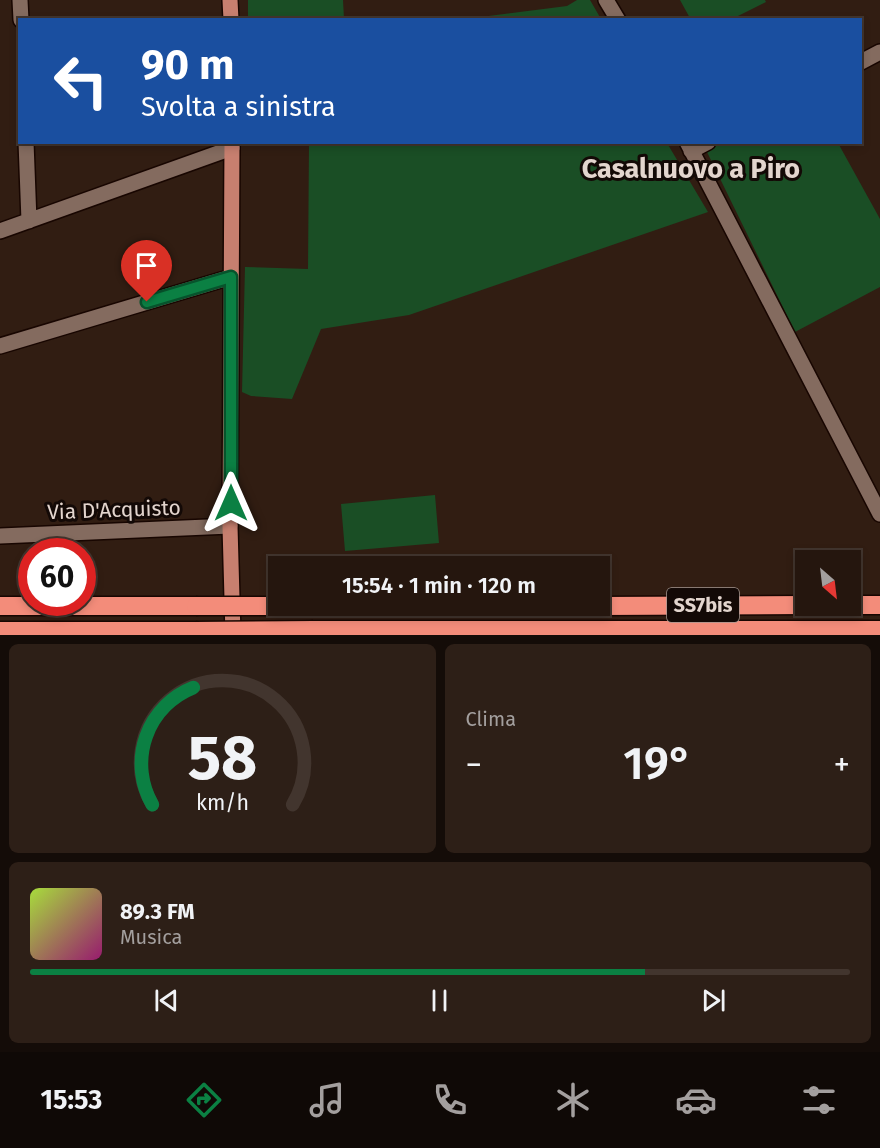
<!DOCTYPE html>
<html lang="it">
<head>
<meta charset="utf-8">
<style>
  body { margin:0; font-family:"Fira Sans",sans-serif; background:#2d1f17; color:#f1f3f6; height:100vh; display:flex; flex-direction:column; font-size:22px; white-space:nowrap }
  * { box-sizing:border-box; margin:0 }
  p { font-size:20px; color:#a39f9e }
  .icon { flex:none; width:33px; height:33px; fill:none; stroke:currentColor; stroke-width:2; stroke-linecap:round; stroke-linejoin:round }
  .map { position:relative; height:635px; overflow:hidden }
  .panel { display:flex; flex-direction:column; gap:9px; padding:9px; background:#140c08; flex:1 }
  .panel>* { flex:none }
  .banner { position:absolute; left:18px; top:18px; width:844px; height:126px; border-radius:0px; box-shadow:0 3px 9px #0003,0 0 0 2px #42352e; background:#1a4fa0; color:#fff; overflow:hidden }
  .needle { width:39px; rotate:152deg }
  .tools { position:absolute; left:795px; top:550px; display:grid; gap:12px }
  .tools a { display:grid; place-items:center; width:66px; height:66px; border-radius:0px; background:#25160e; box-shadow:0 3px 9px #0003,0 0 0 2px #42352e; font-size:30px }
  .speed { position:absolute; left:18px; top:538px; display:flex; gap:12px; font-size:30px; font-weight:700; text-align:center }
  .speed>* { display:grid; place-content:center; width:78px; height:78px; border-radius:50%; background:#25160e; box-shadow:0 3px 9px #0003,0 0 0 2px #42352e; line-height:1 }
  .speed .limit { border:9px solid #d22; background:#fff; color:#111 }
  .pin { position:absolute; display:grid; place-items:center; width:51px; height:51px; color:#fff; margin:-62px -26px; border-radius:50% 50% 50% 0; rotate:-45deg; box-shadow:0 0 6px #0007 }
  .pin .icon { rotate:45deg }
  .me { position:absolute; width:66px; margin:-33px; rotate:0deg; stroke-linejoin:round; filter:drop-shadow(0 0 4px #0008) }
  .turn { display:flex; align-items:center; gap:21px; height:126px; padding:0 24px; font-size:27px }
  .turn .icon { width:78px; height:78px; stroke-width:2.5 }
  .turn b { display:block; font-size:42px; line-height:51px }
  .big { font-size:45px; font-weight:600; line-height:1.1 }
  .panel .widget { flex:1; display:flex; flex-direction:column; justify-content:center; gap:9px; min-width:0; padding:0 21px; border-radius:9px; background:#2d1f17 }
  .panel .dial { align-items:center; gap:0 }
  .dial svg { height:156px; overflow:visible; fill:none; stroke:#42352e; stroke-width:7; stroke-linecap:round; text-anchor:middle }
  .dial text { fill:#f1f3f6; stroke:none }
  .song { display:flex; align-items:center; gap:18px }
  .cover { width:72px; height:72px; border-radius:9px; background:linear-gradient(135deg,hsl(80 70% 55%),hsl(320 70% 35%)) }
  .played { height:6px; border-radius:3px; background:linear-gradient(90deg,#0b8043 75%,#42352e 75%) }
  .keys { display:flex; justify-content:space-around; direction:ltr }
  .heat { display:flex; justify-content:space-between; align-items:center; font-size:33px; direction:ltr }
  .panel .tiles { flex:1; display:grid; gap:9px; grid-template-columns:1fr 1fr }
  .widget:last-child { grid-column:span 2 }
  .trip { position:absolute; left:268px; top:556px; width:342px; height:60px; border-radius:0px; background:#25160e; box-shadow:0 3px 9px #0003,0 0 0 2px #42352e; font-weight:600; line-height:60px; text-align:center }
  .menu { display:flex; height:96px; justify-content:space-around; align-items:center; background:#0f0906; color:#a39f9e }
  .menu .icon { width:42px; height:42px }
  .menu .selected { color:#0b8043 }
  .menu b { font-size:27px; color:#f1f3f6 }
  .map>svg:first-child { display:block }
  .green { fill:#1a4e25 }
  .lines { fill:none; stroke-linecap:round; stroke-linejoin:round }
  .minor-casing { stroke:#180601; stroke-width:18 }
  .major-casing { stroke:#180601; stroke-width:18 }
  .highway-casing { stroke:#180601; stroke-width:21 }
  .minor { stroke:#846b5f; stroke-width:15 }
  .major { stroke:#c77f6f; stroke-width:15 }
  .highway { stroke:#f38c7a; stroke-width:18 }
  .highway-bridge-casing { stroke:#180601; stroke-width:21; stroke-linecap:butt }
  .highway-bridge { stroke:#f38c7a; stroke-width:18 }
  .route-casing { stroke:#07532c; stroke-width:15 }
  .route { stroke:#0b8043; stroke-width:10 }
  .labels { text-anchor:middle; stroke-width:6; stroke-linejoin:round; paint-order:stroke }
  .shield { fill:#130906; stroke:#a59892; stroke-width:1.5 }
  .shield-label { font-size:20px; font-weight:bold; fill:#e3d5ce }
  .street-label { font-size:21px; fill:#e3d5ce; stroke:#130906 }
  .district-label { font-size:27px; font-weight:bold; fill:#e3d5ce; stroke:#130906 }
</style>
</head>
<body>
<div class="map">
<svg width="880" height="635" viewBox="0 0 880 635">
  <rect width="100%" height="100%" fill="#311d12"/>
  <path class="green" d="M248,0H343L344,19H248Z
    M577,0H590L601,19H465L567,6Z
    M680,0H765L766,2L732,19L691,20Z
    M309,143H667L708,212L409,315L321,329L292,399L251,396L242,392L245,267L308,269Z
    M721,143H838L880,219V287L795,332L706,150Z
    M435,495L439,543L345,551L341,504Z"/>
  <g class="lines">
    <g class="minor-casing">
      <path id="minor" d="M20,0L21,20
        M606,0L618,20
        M861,62L880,52
        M26,142L29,221
        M687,142L880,514
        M691,151L708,142
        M0,231L232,148
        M0,346L231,277
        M0,536L230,526"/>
    </g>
    <g class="major-casing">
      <path id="major" d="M230,0L231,20
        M232,142L230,526L233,635"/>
    </g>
    <g class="highway-casing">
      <path id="highway" d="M850,605H880
        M0,606H196
        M313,606H414
        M600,606L806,605
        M313,630H880
        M0,631H196"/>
    </g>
    <use href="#minor" class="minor"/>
    <use href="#major" class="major"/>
    <use href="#highway" class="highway"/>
    <g class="highway-bridge-casing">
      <path id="highway-bridge" d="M196,606H313
        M196,631L313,630"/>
    </g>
    <use href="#highway-bridge" class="highway-bridge"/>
  </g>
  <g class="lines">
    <g class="route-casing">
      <path id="route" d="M147,302L231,277V503"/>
    </g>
    <use href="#route" class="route"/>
  </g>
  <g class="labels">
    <rect class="shield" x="667" y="588" width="72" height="34" rx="4.5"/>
    <g class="shield-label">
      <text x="703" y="612">SS7bis</text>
    </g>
    <g class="street-label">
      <text transform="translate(114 510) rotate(-2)" y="7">Via D'Acquisto</text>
    </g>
    <g class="district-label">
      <text x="691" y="178">Casalnuovo a Piro</text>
    </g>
  </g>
</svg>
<div class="tools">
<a><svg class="needle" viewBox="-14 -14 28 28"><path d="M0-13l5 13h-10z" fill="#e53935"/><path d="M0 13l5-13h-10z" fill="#a39f9e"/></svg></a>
</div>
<div class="speed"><div class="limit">60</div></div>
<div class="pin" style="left:147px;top:302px;background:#d93025"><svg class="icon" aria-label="arrive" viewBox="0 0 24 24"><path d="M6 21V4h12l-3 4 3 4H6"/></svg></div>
<svg class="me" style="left:231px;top:503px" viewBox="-20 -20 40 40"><path d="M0-17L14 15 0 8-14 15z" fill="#0b8043" stroke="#fff" stroke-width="4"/></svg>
<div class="trip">15:54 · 1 min · 120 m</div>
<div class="banner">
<div class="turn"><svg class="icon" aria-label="left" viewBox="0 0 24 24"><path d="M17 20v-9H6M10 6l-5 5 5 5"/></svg><div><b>90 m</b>Svolta a sinistra</div></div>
</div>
</div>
<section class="panel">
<div class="tiles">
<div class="widget dial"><svg viewBox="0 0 100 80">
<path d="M14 69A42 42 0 1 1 86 69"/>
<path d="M14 69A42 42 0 0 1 35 9" stroke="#0b8043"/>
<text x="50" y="56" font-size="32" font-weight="700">58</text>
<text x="50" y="72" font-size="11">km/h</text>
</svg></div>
<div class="widget"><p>Clima</p>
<div class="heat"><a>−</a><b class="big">19°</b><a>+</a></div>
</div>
<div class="widget">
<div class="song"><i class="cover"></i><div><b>89.3 FM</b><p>Musica</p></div></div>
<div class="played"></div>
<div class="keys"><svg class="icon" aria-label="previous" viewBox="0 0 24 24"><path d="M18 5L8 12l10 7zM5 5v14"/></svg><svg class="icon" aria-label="pause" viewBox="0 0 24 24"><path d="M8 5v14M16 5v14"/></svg><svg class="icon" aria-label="next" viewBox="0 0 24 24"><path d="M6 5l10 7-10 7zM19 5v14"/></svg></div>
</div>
</div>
</section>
<nav class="menu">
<b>15:53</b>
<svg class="icon selected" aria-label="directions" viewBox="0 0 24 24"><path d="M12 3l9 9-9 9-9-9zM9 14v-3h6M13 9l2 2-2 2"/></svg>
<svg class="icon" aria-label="music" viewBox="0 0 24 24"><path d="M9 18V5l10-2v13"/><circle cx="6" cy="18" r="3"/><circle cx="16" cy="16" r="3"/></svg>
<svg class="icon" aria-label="phone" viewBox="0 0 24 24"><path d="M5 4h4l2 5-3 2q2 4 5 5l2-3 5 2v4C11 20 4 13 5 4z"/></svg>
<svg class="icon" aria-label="climate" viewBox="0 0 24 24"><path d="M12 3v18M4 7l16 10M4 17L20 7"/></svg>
<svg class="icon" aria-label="car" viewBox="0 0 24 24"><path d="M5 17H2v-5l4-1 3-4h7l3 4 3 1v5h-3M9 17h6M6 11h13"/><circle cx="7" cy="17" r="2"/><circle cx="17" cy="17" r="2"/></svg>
<svg class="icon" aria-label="filters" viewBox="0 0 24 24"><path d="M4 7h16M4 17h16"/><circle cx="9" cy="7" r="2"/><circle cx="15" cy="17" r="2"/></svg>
</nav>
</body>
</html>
